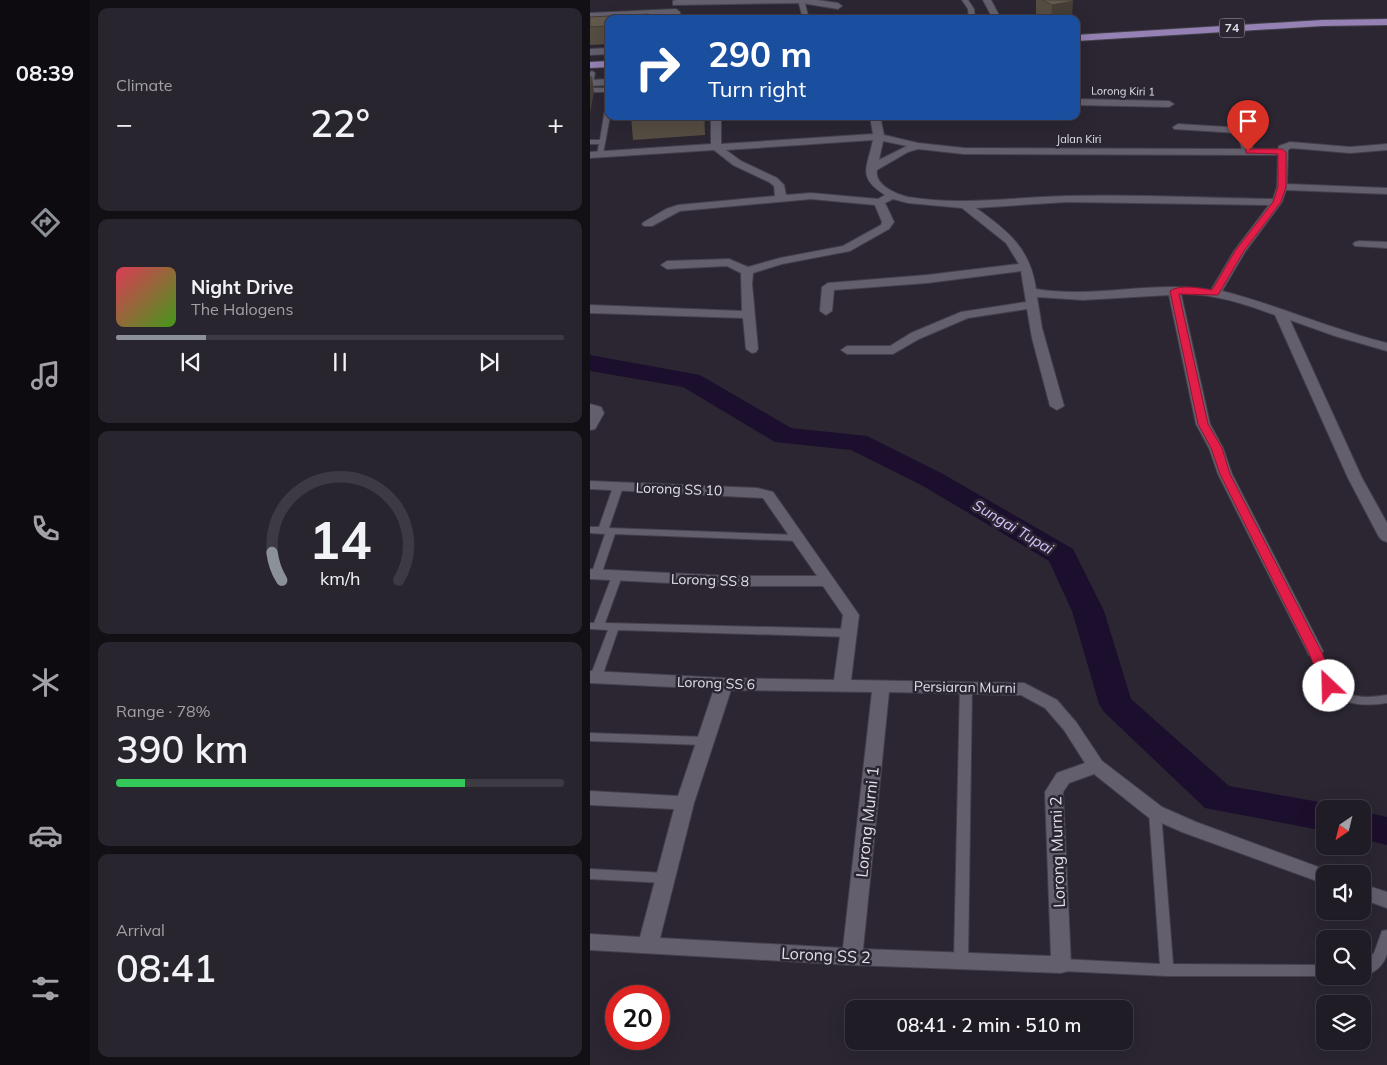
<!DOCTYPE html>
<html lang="en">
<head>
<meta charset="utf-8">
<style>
  body { margin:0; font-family:Mulish,sans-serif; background:#28252e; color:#f1f3f6; height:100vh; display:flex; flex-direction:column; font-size:19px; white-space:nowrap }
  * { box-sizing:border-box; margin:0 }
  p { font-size:16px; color:#a2a1a7 }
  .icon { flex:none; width:28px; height:28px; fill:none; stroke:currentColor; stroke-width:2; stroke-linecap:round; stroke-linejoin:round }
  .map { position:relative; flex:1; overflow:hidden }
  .sheet { display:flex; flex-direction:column; gap:8px; padding:8px; background:#120f15; width:500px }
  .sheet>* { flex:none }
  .top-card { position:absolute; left:15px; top:15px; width:475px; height:105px; border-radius:10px; box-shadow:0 5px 20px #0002,0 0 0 1px #3d3a43; background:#1a4fa0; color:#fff; overflow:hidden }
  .needle { width:32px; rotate:215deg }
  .buttons { position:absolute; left:726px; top:800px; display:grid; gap:10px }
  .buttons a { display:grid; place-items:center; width:55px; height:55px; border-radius:10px; background:#201c26; box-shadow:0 5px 20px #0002,0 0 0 1px #3d3a43; font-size:25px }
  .speed { position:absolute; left:15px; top:985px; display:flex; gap:10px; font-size:25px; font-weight:700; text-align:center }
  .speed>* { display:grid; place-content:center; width:65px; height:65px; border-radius:50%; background:#201c26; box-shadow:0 5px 20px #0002,0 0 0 1px #3d3a43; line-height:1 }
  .speed .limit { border:8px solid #d22; background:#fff; color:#111 }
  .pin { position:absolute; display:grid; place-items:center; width:42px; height:42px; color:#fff; margin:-51px -21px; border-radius:50% 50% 50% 0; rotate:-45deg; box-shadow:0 0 5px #0007 }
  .pin .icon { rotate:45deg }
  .me { position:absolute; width:55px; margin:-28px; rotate:336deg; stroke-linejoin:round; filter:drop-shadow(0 0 4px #0008) }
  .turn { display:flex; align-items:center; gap:18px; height:105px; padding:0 20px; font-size:22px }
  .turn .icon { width:65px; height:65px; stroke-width:2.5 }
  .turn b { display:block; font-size:35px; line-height:42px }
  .big { font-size:38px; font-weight:600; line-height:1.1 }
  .sheet .widget { flex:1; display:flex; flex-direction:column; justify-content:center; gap:8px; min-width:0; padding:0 18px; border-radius:10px; background:#28252e }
  .sheet .dial { align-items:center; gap:0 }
  .dial svg { height:130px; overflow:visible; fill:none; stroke:#3d3a43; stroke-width:7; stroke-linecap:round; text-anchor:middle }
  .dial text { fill:#f1f3f6; stroke:none }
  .song { display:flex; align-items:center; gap:15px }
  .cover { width:60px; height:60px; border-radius:8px; background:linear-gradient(135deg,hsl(350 70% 55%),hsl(100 70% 35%)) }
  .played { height:5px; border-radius:2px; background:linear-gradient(90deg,#8c9099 20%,#3d3a43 20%) }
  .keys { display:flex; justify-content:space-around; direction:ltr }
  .heat { display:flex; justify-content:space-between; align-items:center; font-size:28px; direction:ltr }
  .charge { height:8px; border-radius:4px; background:linear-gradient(90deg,#34c759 78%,#3d3a43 0) }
  .trip { position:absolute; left:255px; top:1000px; width:288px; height:50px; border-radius:10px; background:#201c26; box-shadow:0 5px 20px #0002,0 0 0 1px #3d3a43; font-weight:600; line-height:50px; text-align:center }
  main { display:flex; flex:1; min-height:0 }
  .tabs { display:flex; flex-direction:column; width:90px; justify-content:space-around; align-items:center; background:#0d0b0f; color:#a2a1a7 }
  .tabs .icon { width:35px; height:35px }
  .tabs .active { color:#8c9099 }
  .tabs b { font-size:22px; color:#f1f3f6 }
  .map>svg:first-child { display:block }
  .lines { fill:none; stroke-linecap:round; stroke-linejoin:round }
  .river { fill:#1c0f2d; fill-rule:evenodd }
  .lane-casing { stroke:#44414b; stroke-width:2 }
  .street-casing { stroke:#44414b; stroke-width:2 }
  .secondary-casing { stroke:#44414b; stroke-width:2 }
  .primary-casing { stroke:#44414b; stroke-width:2 }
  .lane { fill:#645f6d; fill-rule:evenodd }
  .street { fill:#645f6d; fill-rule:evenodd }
  .secondary { fill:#645f6d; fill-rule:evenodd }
  .primary { fill:#9581b3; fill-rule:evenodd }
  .wall { fill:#554d42 }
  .shaded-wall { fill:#453e36 }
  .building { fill:#63594d; stroke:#453e36 }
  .route { fill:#e11d48; stroke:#92132f }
  .labels { text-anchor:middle; stroke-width:5; stroke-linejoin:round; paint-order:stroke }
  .far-street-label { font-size:11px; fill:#e1dfe7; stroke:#2b2632 }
  .shield { fill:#2b2632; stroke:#aaa8b1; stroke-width:1 }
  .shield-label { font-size:12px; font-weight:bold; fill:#e1dfe7 }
  .street-label { font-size:14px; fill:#e1dfe7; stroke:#2b2632 }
  .water-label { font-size:15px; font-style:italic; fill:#d8c0ff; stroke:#2b2632 }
  .near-street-label { font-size:16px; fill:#e1dfe7; stroke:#2b2632 }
</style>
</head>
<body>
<main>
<nav class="tabs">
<b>08:39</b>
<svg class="icon active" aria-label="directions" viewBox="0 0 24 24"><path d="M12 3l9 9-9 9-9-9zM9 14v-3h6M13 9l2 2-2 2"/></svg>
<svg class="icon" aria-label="music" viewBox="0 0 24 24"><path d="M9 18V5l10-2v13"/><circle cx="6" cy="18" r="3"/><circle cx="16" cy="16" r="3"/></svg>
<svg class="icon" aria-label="phone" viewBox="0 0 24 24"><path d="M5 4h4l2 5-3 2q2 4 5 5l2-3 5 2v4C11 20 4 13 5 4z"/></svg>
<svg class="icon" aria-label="climate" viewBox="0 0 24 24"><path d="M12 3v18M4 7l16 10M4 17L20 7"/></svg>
<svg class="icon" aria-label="car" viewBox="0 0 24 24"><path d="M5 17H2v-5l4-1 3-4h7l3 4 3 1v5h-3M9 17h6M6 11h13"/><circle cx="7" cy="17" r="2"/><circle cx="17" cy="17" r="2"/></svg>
<svg class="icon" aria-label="filters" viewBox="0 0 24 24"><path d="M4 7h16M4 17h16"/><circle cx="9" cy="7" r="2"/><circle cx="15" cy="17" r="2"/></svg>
</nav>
<section class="sheet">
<div class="widget"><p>Climate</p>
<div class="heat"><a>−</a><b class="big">22°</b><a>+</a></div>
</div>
<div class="widget">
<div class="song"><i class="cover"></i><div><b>Night Drive</b><p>The Halogens</p></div></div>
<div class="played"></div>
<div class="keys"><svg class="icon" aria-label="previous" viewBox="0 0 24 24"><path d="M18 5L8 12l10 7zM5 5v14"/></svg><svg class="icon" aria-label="pause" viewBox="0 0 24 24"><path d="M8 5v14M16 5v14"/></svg><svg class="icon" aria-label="next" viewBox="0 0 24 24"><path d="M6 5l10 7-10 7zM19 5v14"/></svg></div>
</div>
<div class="widget dial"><svg viewBox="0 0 100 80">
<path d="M14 69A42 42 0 1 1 86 69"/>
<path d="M14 69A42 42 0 0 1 8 52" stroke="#8c9099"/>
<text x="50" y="56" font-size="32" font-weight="700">14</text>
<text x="50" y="72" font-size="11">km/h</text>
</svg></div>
<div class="widget"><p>Range · 78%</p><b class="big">390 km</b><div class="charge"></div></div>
<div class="widget"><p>Arrival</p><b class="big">08:41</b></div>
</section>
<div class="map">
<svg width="797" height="1065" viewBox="0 0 797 1065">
  <rect width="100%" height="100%" fill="#2b2632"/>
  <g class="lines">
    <path class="river" d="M0,355L110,375L201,428L277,436L353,474L483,549L514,611L541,699L639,786L735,803L749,809H735V831L615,808L514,712L509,704L482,611L459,561L333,486L261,450L185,442L93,387L0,371Z
      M772,811L797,817V845L772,839Z"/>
    <g class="lane-casing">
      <path id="lane" d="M208,0H214L219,19H213Z
        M372,0H378L384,9L385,19H379L378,9Z
        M2,71L5,73L3,83L0,85V72Z
        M0,88H19V92H0Z
        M19,101V116H20L13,154L10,156L7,154L9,144H0V140H10L16,103Z
        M28,484L33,487L19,528L209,535L214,538L209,541L25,534L11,575L6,578L2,577L1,575L15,534L0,533V527H9L23,487Z
        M27,573L32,576L15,623L260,629L265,633L260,637L28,630L12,677L10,680H2L0,677L18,630L0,629V623H4L22,576Z
        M725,647L729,648C733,656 736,665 740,674C753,699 772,699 797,695V703C748,710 737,694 720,651L721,648Z
        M376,682L380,683L382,686L378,960L376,964L371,966L366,964L364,960L370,686L372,683Z
        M0,733L114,737L118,738L120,741L118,744L114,745L0,741Z
        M565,807L569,809L571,812L583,964L735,965L736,976H577L471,971L466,969L464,965L466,961L471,959L570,964L559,812L561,809Z
        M0,869L75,873L80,874L81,878L80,882L75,883L0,879Z
        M797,930C797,937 797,947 797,954C794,966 782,975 771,976H772V965L784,953L792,931Z"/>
    </g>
    <g class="street-casing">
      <path id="street" d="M86,0H227L248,3L252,6L248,9L211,3L83,5V1Z
        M393,0H401L411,19H403Z
        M86,9L90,12V19H82V15L0,19V13Z
        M19,48V54L0,55V49Z
        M486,99L579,101L584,104L579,107L486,105Z
        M121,116H131V144L283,134L280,116H290L294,135L328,143L374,148L652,149L647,133L584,129L583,127L588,124L654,128L658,133L663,149H688L689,146L700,142L760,147L797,144V150L760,153L701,148L698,150L697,184L797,188V194L696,190L692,202L655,252L632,291C688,305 740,329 797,343V351L745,336L700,320L772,478L797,523V542L792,540L789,537L758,478L685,315C655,304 623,293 591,294L620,424L633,448L642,474L733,651L731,655L725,656L719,655L717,651L628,474L619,448L606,424L579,295L493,300L447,297L452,328L474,406L467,410L460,406L442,338L437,309L378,318L329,339L303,354H257L251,350L257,346H300L321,333L371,312L436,302L431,271L337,283L244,290L242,311L236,315L230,311L232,287L238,283L337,275L429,264L416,243L372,208L318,203L303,199L295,203L304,222L299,229L260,251L192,264L163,273L162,284L168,349L166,352L162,353L156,349L153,318L0,313V305L152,311L151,273L137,266L77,269L71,265L77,261L139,259L158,267L190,258L253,246L291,225L292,222L285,205L221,199L90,211L62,226H54L52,224L54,222L76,209L88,205L185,196L184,186L179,182L143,165L124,150L0,158V152L121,144ZM283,140C277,169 267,177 295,195L288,199L221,193L196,195L194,185L187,178L151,161L136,150ZM293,141L317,146L289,160ZM328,149L374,154L688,155L687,187L683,199C614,198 546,194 477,196C424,197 371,206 318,197C306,194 284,185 287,170L318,152ZM477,202L679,205L644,251L621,290C563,280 504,299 446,289C440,248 418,231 386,208Z
        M769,241L797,242V248L765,246L763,244L765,242Z
        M0,404L11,407L14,413L5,429L0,430Z
        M0,481L167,488L183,492L269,615L261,680L434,683L467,700L486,722L512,761L572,807L606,822L742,872L743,874H735V884L592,832L558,817L504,774L479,783L473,792L481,965L478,971L471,973L262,965L0,950V934L50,937L84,809L0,805V791L88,796L124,689L0,683V671L134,678L244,680L253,615L233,586H139L0,579V569L139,576H227L173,498L0,489ZM141,690L282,692L253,948L70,938L104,803ZM299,692L431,695L455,708L474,730L495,763L467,773L455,792L461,956L273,949Z
        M772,884L797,892V908L772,899Z"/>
    </g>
    <g class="secondary-casing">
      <path id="secondary" d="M19,79V85L0,86V80Z"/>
    </g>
    <g class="primary-casing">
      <path id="primary" d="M797,19V25L732,26L486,41V35L732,20Z
        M19,61V67L0,68V62Z"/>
    </g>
    <use href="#lane" class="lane"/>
    <use href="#street" class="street"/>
    <use href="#secondary" class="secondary"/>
    <use href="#primary" class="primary"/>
  </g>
  <path class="wall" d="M446,0H482V18L479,19H454L446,15Z
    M0,17L19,19V44L0,45Z
    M41,116H115V135L43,140Z"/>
  <path class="shaded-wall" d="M483,1L482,18L461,19L462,5Z
    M2,77L4,92L0,114V88Z
    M113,116H115V135Z"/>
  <path class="building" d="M452,0H482L483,1L462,5Z
    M59,14V19H19V26L0,27V17Z
    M0,77H2L0,88Z
    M41,116H98L40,120Z"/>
  <path class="route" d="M656,149H692L696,152V187L691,202L654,251L628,295L589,294L618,424L632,448L640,474L731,651L746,686L739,690L733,686L718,651L630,474L621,448L608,424L580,291C590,284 610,288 622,290L645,251L683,202L688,187V154L658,153H656Z"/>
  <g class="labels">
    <g class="far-street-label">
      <text transform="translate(533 91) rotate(1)" y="4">Lorong Kiri 1</text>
      <text x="489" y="143">Jalan Kiri</text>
    </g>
    <rect class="shield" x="629.5" y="18.5" width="25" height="19" rx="4"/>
    <g class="shield-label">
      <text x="642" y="32">74</text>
    </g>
    <g class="street-label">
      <text transform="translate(89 489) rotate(2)" y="5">Lorong SS 10</text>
      <text transform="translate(120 580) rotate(2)" y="5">Lorong SS 8</text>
      <text transform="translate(126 683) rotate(2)" y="5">Lorong SS 6</text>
      <text transform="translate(375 687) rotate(1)" y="5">Persiaran Murni</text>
    </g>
    <g class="water-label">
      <text transform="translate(423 527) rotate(31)" y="5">Sungai Tupai</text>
    </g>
    <g class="near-street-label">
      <text transform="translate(277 822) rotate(-84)" y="6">Lorong Murni 1</text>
      <text transform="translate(467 852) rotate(-92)" y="6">Lorong Murni 2</text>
      <text transform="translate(236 955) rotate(3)" y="6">Lorong SS 2</text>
    </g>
  </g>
</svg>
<div class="buttons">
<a><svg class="needle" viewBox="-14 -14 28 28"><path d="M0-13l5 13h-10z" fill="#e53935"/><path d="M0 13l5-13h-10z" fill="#a2a1a7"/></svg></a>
<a><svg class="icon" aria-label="sound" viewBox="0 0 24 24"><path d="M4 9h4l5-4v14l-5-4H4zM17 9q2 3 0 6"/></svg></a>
<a><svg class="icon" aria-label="search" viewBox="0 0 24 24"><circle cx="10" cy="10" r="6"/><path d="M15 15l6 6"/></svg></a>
<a><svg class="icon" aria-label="layers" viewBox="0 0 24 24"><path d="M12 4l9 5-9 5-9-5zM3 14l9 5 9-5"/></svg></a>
</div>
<div class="speed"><div class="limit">20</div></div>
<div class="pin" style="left:658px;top:151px;background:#d93025"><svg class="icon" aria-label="arrive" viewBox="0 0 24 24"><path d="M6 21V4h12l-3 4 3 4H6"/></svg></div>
<svg class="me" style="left:739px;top:686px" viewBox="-20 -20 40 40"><circle r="19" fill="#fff"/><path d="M0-13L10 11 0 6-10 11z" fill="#e11d48"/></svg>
<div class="trip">08:41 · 2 min · 510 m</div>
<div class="top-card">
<div class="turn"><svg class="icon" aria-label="right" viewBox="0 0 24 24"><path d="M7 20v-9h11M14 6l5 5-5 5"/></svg><div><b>290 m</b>Turn right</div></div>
</div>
</div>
</main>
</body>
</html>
